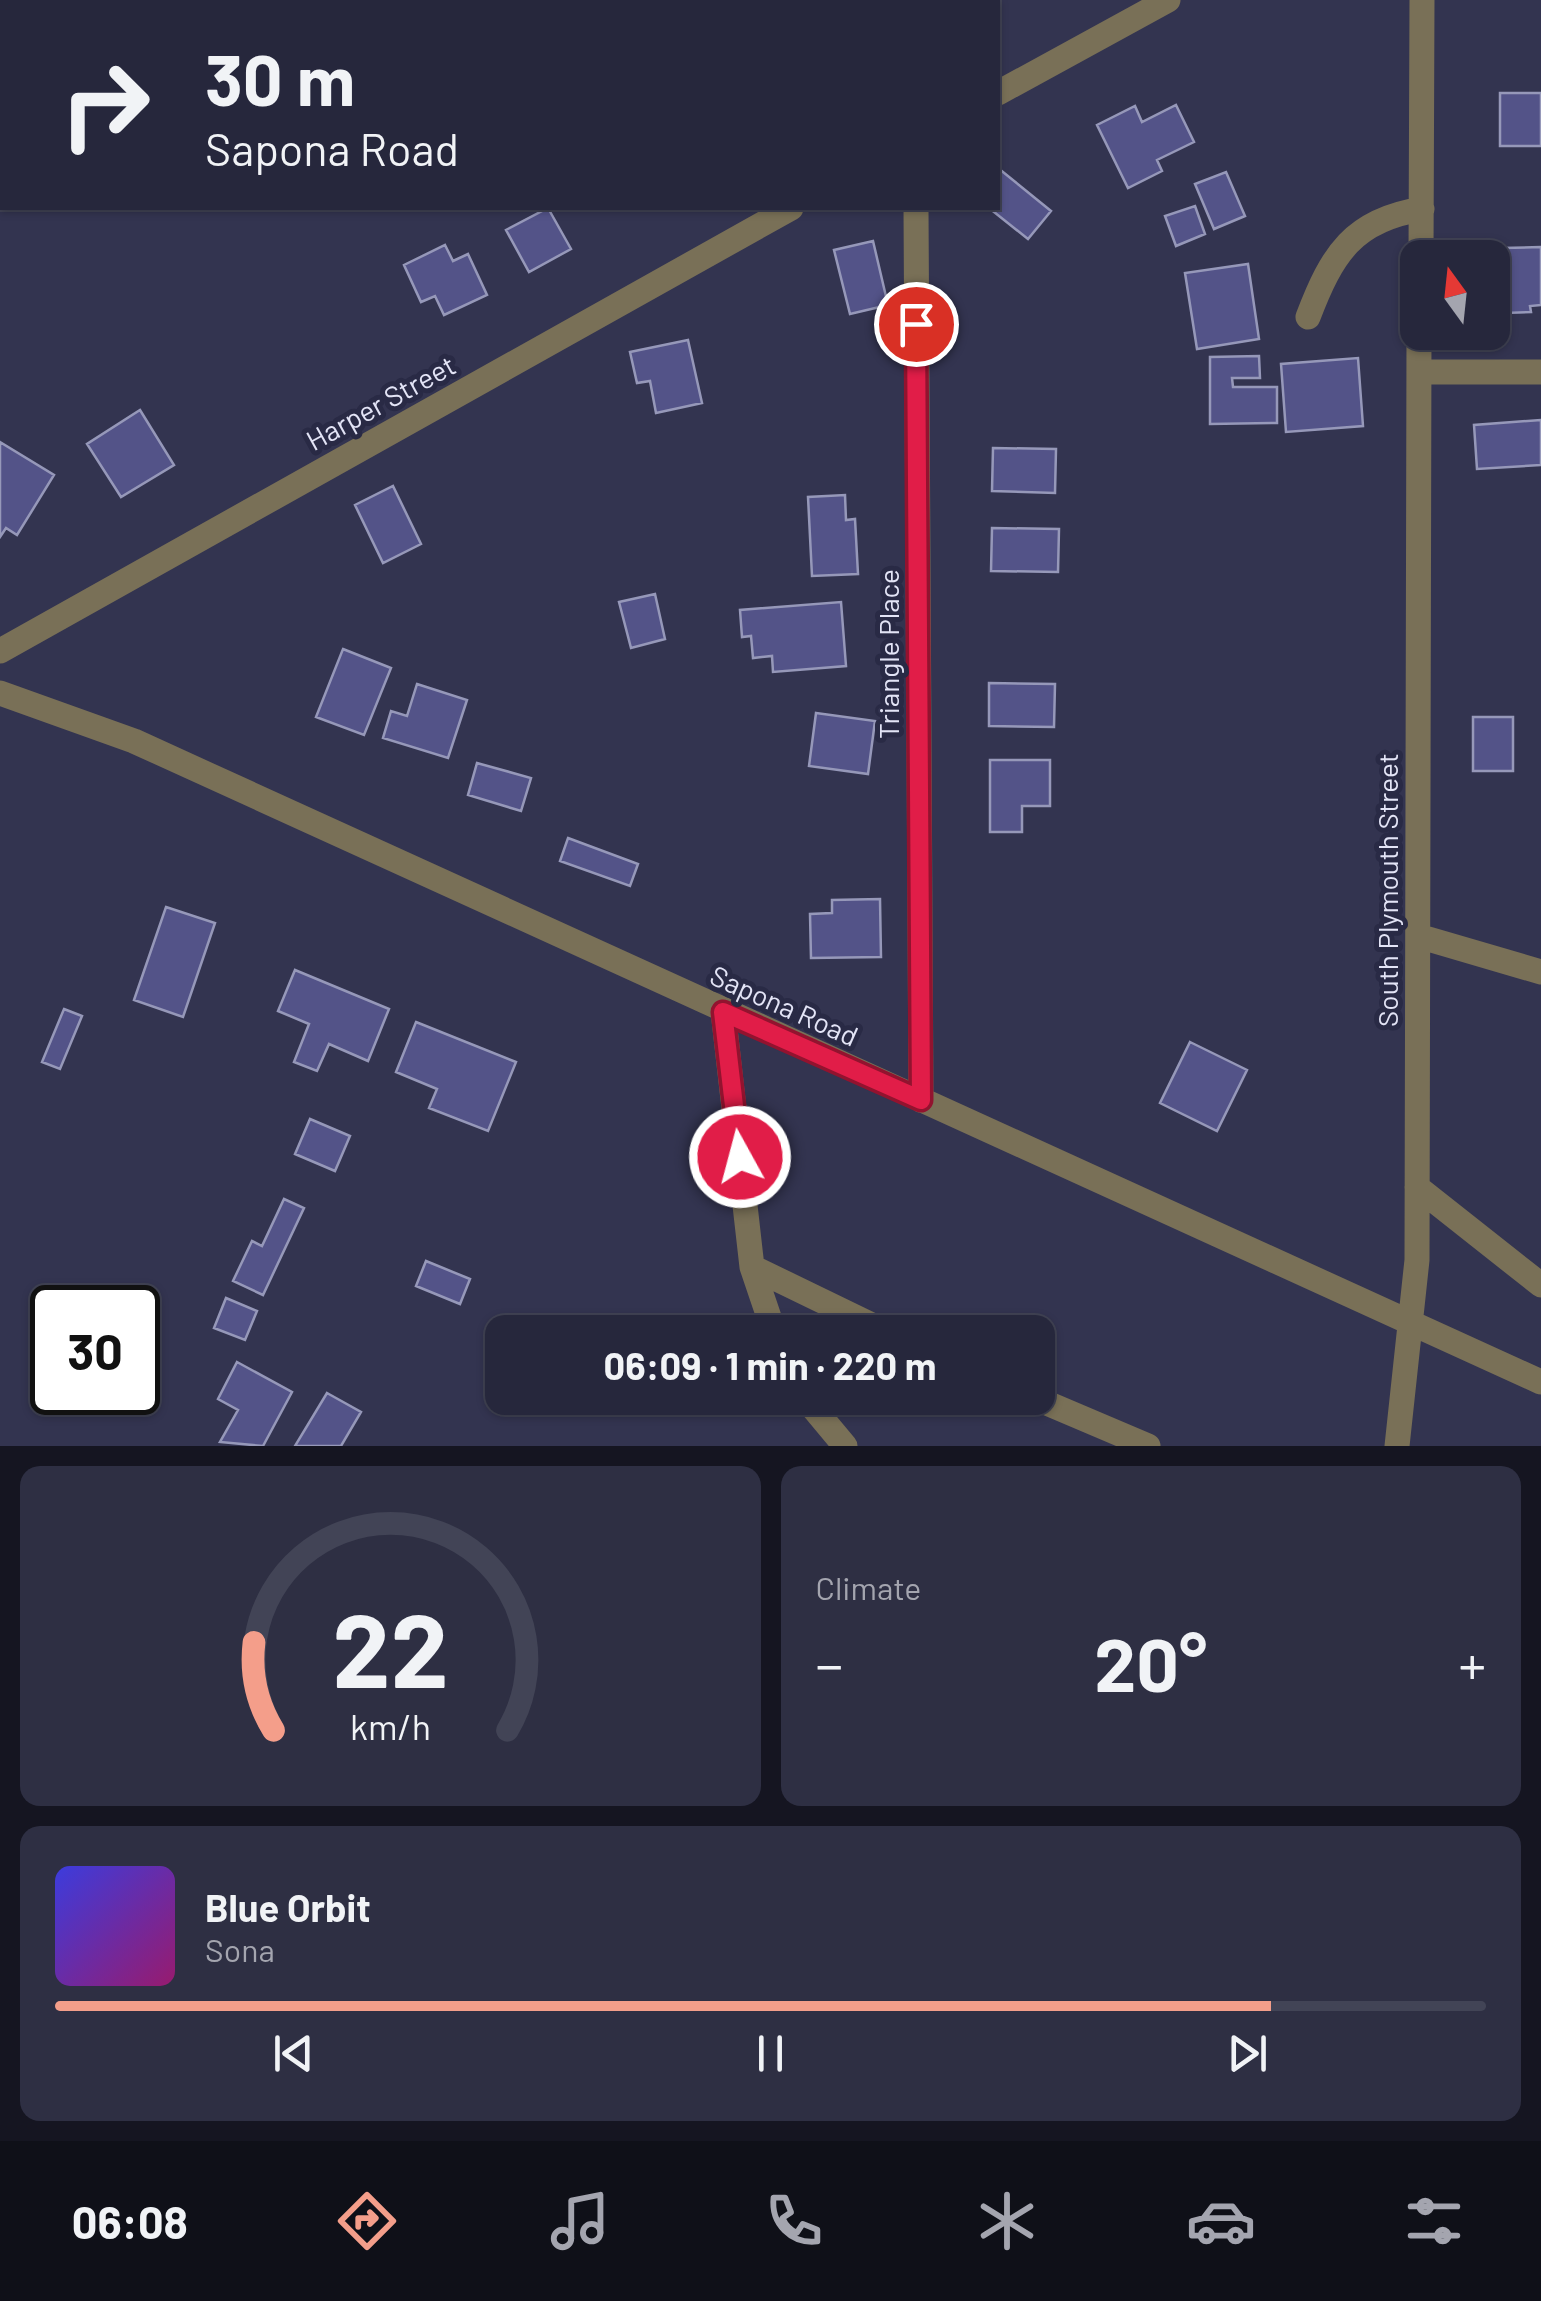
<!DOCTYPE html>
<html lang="en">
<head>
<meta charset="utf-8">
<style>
  body { margin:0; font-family:Barlow,sans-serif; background:#2e2f43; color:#f1f3f6; height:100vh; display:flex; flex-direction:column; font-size:38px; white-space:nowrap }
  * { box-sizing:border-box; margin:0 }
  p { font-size:32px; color:#a4a5af }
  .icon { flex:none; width:55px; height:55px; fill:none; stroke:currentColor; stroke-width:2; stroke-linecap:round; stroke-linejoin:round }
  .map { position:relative; height:1446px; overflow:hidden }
  .side { display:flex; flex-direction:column; gap:20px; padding:20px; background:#151521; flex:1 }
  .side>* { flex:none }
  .top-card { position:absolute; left:0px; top:0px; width:1000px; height:210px; box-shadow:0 2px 8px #0004,0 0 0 2px #424456; background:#26273c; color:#f1f3f6; overflow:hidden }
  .needle { width:65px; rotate:345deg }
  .buttons { position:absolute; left:1400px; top:240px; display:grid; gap:20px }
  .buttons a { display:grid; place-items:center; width:110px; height:110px; border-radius:20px; background:#26273c; box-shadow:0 2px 8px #0004,0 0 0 2px #424456; font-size:50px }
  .speed { position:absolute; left:30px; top:1285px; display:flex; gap:20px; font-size:50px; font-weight:700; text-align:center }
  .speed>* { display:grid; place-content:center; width:130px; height:130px; border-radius:50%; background:#26273c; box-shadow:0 2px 8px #0004,0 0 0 2px #424456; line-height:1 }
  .speed .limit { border:5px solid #111; border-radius:15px; background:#fff; color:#111 }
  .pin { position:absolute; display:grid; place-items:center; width:85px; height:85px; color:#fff; margin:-42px; border:5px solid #fff; border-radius:50%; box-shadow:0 2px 10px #0007 }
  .me { position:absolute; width:110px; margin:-55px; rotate:353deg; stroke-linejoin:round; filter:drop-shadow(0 0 8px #0008) }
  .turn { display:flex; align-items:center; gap:35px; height:210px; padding:0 40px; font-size:45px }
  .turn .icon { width:130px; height:130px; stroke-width:2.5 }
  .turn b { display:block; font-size:70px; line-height:85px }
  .big { font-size:75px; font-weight:700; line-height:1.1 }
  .side .widget { flex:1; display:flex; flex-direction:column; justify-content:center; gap:15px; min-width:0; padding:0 35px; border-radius:20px; background:#2e2f43 }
  .side .dial { align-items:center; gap:0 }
  .dial svg { height:260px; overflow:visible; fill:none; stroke:#424456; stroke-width:7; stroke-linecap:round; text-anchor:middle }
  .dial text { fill:#f1f3f6; stroke:none }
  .song { display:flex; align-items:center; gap:30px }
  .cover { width:120px; height:120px; border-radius:15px; background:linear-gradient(135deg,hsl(240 70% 55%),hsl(320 70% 35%)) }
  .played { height:10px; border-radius:5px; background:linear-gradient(90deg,#f49e8a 85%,#424456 85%) }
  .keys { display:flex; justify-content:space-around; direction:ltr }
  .heat { display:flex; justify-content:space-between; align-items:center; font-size:55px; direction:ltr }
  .side .tiles { flex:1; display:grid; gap:20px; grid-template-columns:1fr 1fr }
  .widget:last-child { grid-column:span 2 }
  .trip { position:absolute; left:485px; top:1315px; width:570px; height:100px; border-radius:20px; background:#26273c; box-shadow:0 2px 8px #0004,0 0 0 2px #424456; font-weight:700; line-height:100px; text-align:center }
  .dock { display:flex; height:160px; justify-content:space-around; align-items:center; background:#0f1018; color:#a4a5af }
  .dock .icon { width:70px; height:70px }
  .dock .selected { color:#f49e8a }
  .dock b { font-size:45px; color:#f1f3f6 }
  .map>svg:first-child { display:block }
  .building { fill:#535388; stroke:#9698b9; stroke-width:2.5 }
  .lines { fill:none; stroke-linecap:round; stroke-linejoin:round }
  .minor { stroke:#797057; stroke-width:25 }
  .route-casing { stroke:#92132f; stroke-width:25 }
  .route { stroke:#e11d48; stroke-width:18 }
  .labels { text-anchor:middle; stroke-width:10; stroke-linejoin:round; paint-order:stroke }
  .street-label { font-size:28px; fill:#e3e4f6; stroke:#292a45 }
</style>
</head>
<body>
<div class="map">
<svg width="1541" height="1446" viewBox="0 0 1541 1446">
  <rect width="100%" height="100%" fill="#333450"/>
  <path class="building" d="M1500,93H1541V146H1500Z
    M1176,105L1194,142L1157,160L1162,171L1128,188L1097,125L1135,106L1142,122Z
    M998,168L1051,211L1028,239L989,208H998Z
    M1226,172L1245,216L1214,229L1195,184Z
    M1195,206L1205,234L1176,246L1165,216Z
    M548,208L571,249L529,272L506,230Z
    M873,241L888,305L850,314L834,250Z
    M445,245L453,261L468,254L487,295L444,315L435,296L421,302L404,265Z
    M1541,247V305L1530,306L1531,312L1505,313L1502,248Z
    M1248,264L1259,339L1197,349L1185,273Z
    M688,340L702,403L656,413L650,381L637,383L630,352Z
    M1259,356L1260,378H1232L1233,387H1277V423L1210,424V357Z
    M1358,358L1363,426L1286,432L1281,364Z
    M140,410L174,465L121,497L87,444Z
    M1541,420V465L1477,469L1474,425Z
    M0,442L54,475L17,535L6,528L0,537Z
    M993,448L1056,449L1055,493L992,491Z
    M393,486L421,544L383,563L355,505Z
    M845,495L846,520L855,519L858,574L812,576L808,497Z
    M992,528L1059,529L1058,572L991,571Z
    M655,594L665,639L631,648L619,602Z
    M841,602L846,666L773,672L772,656L753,658L751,636L742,637L740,610Z
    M343,649L391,668L364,735L316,717Z
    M989,683L1055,684L1054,727L989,726Z
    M417,684L467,700L448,758L383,738L391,711L407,716Z
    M816,713L875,721L868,774L809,766Z
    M1473,717H1513V771H1473Z
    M990,760H1050V806H1022V832H990Z
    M477,763L531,778L521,811L468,795Z
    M568,838L638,864L630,886L560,861Z
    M880,899L881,957L811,958L810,914L832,913V900Z
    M166,907L215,923L183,1017L134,1000Z
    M295,970L389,1009L368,1061L329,1044L317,1071L294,1062L309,1024L278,1011Z
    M64,1009L82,1016L60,1069L42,1062Z
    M416,1022L516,1062L488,1131L429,1108L437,1089L396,1072Z
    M1190,1042L1247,1070L1217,1131L1160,1103Z
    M310,1119L350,1136L335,1171L295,1154Z
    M284,1199L304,1208L263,1295L233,1281L252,1241L262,1246Z
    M426,1261L470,1279L460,1304L416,1286Z
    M226,1298L257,1311L245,1340L214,1328Z
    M237,1362L292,1392L263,1446L220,1442L238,1410L218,1399Z
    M327,1393L361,1412L341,1446H295Z"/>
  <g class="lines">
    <path class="minor" d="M842,0L843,2
      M258,2L262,0
      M998,93L1168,0
      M0,147L2,146
      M916,208L921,1100
      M1421,258L1422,0
      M1308,317C1332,254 1353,220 1422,209
      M1419,372H1541
      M0,651L791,208
      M0,693L134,741L1541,1382
      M1418,936L1541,972
      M723,1011L752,1267L774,1332
      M1417,1187L1541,1285
      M752,1267L886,1332
      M805,1398L845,1446
      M1035,1398L1148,1446
      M1397,1446L1417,1260L1419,332"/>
  </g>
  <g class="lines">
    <g class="route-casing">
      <path id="route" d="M740,1157L723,1012L921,1100L916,324"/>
    </g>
    <use href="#route" class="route"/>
  </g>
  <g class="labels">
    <g class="street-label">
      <text transform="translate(381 403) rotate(-29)" y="10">Harper Street</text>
      <text transform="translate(889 654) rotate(-90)" y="10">Triangle Place</text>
      <text transform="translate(1388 890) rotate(-90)" y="10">South Plymouth Street</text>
      <text transform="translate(784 1006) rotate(24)" y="10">Sapona Road</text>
    </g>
  </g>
</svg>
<div class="buttons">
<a><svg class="needle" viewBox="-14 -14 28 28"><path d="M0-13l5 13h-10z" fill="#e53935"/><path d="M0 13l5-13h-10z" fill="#a4a5af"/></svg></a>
</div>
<div class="speed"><div class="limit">30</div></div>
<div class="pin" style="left:916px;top:324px;background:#d93025"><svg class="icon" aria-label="arrive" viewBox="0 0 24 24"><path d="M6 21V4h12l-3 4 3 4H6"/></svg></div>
<svg class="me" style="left:740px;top:1157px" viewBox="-20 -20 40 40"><circle r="17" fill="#e11d48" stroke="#fff" stroke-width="3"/><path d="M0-11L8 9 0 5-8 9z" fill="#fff"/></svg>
<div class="trip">06:09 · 1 min · 220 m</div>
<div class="top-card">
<div class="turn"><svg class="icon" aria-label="right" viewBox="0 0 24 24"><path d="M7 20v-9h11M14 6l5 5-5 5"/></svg><div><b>30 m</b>Sapona Road</div></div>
</div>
</div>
<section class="side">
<div class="tiles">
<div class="widget dial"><svg viewBox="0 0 100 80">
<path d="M14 69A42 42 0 1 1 86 69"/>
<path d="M14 69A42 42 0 0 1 8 42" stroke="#f49e8a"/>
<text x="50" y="56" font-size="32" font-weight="700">22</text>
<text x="50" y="72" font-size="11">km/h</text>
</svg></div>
<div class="widget"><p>Climate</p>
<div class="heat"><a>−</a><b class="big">20°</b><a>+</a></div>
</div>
<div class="widget">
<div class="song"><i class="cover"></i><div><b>Blue Orbit</b><p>Sona</p></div></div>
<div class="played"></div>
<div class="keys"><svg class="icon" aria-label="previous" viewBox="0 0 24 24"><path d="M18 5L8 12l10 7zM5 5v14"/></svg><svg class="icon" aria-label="pause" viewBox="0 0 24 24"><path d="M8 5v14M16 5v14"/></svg><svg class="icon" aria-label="next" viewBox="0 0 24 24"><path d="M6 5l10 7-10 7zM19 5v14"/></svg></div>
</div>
</div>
</section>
<nav class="dock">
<b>06:08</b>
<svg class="icon selected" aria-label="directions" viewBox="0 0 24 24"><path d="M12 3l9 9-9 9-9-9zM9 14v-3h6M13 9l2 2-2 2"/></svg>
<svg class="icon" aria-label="music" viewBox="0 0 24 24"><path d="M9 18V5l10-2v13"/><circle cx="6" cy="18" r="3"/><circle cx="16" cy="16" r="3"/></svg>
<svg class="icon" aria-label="phone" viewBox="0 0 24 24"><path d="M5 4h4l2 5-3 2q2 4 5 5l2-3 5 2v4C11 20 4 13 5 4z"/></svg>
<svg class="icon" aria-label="climate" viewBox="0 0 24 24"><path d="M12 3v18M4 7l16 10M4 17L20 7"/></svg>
<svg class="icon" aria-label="car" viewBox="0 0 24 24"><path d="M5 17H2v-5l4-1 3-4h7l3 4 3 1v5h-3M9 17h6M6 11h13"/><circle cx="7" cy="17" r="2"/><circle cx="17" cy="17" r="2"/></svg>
<svg class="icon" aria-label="filters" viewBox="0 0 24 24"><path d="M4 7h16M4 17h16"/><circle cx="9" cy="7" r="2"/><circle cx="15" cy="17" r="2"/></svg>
</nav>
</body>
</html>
